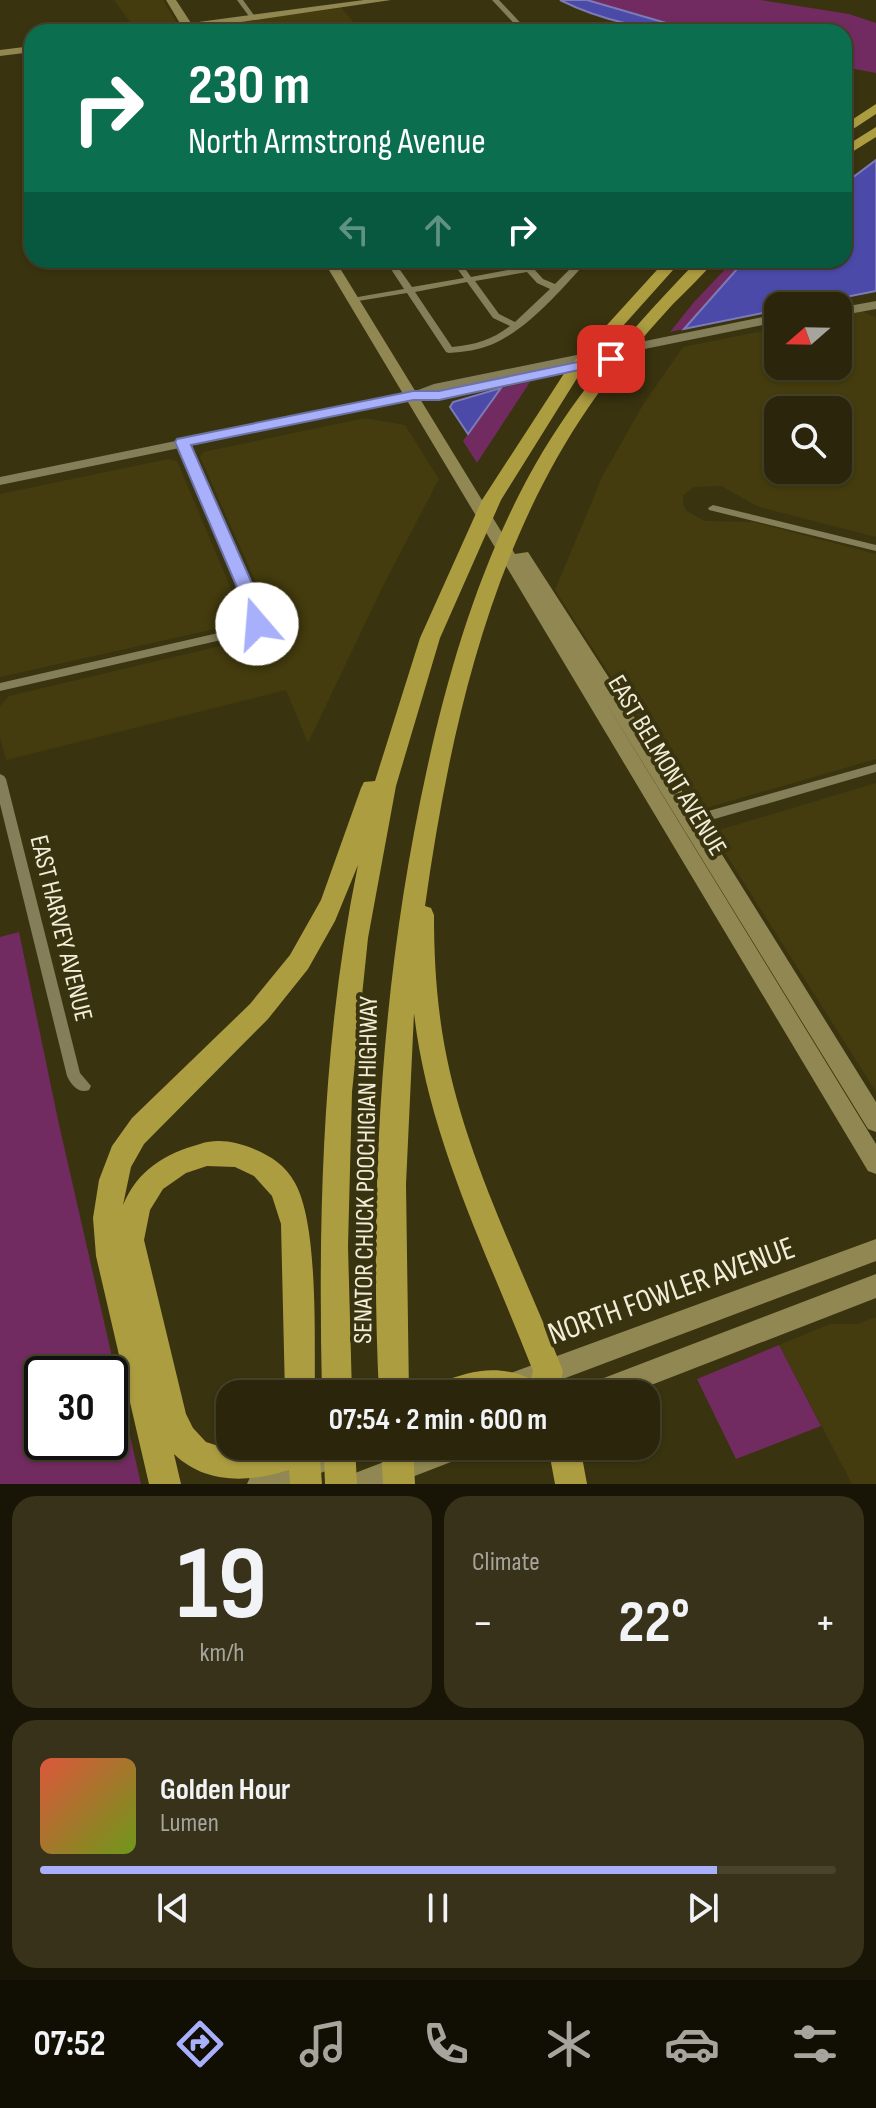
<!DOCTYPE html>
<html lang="en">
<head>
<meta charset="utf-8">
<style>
  body { margin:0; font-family:"Sofia Sans Condensed",sans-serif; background:#373219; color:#f1f3f6; height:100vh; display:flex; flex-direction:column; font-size:30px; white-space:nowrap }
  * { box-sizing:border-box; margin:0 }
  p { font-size:26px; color:#a6a59d }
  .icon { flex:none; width:44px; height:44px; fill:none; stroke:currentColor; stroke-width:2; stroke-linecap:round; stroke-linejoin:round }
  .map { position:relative; height:1484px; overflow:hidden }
  .drawer { display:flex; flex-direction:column; gap:12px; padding:12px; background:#181506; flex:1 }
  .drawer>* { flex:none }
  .top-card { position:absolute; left:24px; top:24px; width:828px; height:244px; border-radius:24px; box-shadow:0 2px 6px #0004,0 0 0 2px #47432c; background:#0b6e4f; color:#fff; overflow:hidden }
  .needle { width:52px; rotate:250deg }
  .fabs { position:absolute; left:764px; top:292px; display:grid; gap:16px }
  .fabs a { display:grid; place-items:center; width:88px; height:88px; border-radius:16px; background:#2b260b; box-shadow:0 2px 6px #0004,0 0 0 2px #47432c; font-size:40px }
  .speed { position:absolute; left:24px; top:1356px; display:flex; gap:16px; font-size:40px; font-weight:700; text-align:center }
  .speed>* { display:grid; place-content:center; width:104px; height:104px; border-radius:50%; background:#2b260b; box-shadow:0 2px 6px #0004,0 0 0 2px #47432c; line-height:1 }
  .speed .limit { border:4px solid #111; border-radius:12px; background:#fff; color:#111 }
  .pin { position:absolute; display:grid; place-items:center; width:68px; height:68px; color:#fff; margin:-34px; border-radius:16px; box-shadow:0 4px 12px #0006 }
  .me { position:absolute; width:88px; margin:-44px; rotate:342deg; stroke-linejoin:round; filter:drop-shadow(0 0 6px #0008) }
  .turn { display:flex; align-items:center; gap:28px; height:168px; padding:0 32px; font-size:36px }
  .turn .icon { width:104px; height:104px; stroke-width:2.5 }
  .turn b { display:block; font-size:56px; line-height:68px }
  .lanes { display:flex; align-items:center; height:76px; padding:0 32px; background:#0003; justify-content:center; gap:40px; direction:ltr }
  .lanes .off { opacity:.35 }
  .big { font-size:60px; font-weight:700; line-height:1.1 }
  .drawer .card { flex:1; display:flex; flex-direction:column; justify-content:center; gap:12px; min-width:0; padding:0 28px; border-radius:24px; background:#373219 }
  .drawer .dial { align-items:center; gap:0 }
  .dial b { font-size:104px; line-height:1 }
  .song { display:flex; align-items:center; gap:24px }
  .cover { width:96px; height:96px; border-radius:12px; background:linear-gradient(135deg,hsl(10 70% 55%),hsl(80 70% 35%)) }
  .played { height:8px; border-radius:4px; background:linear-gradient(90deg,#a8b0fc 85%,#47432c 85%) }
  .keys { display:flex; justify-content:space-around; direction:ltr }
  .heat { display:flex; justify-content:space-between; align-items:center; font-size:44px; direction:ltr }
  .drawer .tiles { flex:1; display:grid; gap:12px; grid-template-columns:1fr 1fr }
  .card:last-child { grid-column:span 2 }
  .trip { position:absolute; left:216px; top:1380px; width:444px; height:80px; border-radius:24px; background:#2b260b; box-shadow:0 2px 6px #0004,0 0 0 2px #47432c; font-weight:700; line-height:80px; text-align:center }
  .tab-bar { display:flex; height:128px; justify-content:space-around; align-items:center; background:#110f04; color:#a6a59d }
  .tab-bar .icon { width:56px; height:56px }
  .tab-bar .active { color:#a8b0fc }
  .tab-bar b { font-size:36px; color:#f1f3f6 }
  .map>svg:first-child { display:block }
  .built { fill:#443c0e; fill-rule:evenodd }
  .green { fill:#722b60; fill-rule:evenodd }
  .water { fill:#4b4aa9; stroke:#7d7bb7; stroke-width:2 }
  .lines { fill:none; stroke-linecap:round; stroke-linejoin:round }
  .minor { fill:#847e59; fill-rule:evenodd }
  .tertiary { fill:#847e59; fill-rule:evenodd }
  .secondary { fill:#908752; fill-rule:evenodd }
  .motorway { fill:#ad9d41; fill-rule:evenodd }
  .route { fill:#a8b0fc; stroke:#6d72a4; stroke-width:2 }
  .labels { text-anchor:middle; stroke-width:8; stroke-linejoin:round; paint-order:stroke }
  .street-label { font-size:26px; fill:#f1edd9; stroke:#39330f }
  .near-street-label { font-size:32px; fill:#f1edd9; stroke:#39330f }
</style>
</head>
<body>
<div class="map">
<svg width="876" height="1484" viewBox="0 0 876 1484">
  <rect width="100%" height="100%" fill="#39330f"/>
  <path class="built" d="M114,0H163L177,23L135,29Z
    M342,8L361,32H199L208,26Z
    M862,311L876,318V537L759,507L721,486L693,487L683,496V505L687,511L705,521L753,522L876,554V759L703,809L694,804L555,590L603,475L644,403L683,347L778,328V366H838V316ZM778,410H838V470H778Z
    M365,418L405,425L439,479L383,586L308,743L286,690L6,760L0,737V706L9,696L254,638L270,631L273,622L270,614L200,457L203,452Z
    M168,459L177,461L243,617L237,624L0,677V494Z
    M876,783V1092L715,837L716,831Z
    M876,1317V1484H852L779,1345L830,1324H858Z"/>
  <path class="green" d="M587,0H761L849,14L876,23V73L844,67V32H697Z
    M734,260H745L684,329L670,332L694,302Z
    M530,382L477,463L463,441L501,388Z
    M19,932L58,1120L141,1484H0V937ZM110,1374V1442H42V1374Z
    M779,1345L821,1426L736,1459L697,1379Z"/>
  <path class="water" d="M560,0H587L697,32C652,32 600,20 560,0Z
    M876,160V291L800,306H778V310L684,329L745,260H844V184Z
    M501,388L468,434L450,407L453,402Z"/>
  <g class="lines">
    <path class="minor" d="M237,0H243L256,18L255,19H251Z
      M492,0H499L529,32H522Z
      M385,260H393L412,287L464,278L451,260H459L471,277L523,267L517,260H526L543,279L555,284L579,260H588C562,289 528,329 493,344C479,350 464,352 449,353L446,352L407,293L352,302V298L404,289ZM527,272L537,283L550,289L515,322L499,314L475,281ZM467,282L493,318L510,326C492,340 474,345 452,347L415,292Z
      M182,439L187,442L262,613L263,624L261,627L243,635L0,691V683L240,628L251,622L250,613L177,442Z
      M713,505L876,545V551L709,510L708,508Z
      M876,764V772L687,827L683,825L681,822L683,819L687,817Z
      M0,774L4,776L6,779L80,1073L91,1086L89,1090C79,1094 71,1085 67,1076L0,804Z"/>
    <path class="tertiary" d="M876,301V309L838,316V308Z
      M778,314V322L437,391L413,400L0,485V477L410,393L434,384Z"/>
    <path class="secondary" d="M166,0H176L191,23L364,0H391L194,29L196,32H145L181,25Z
      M32,46V52L0,56V50Z
      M323,260H335L515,554L528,552L698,816L876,1102V1132L868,1129L595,685L876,1144V1174L868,1171Z
      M876,1239V1261L523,1394H476L480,1385L489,1381Z
      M876,1274V1298L628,1394H583L587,1385L596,1381Z
      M324,1446H370L366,1455L293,1484H247L251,1475Z
      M425,1446H473L469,1455L394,1484H346L350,1475Z"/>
    <path class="motorway" d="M876,104V114L844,135V125Z
      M876,127V137L844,157V147Z
      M666,260H682L579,375L501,500L440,638L396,786L368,938L352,1092L348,1246L352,1394H322C318,1216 322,1040 358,865L335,921L308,969L268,1019L144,1144L131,1167L123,1205C138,1170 164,1154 200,1144C218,1138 237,1142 254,1149C271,1156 286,1166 295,1183C319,1226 314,1341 315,1394H285L281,1224L272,1196L254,1176L235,1167L207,1166L186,1173L163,1189L150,1210L144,1240L186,1414L193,1428L206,1442L228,1449L262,1446H355L357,1484H325L324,1457L320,1459L322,1484H290L289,1470C248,1483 205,1484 174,1454L181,1484H149L96,1256L93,1218L99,1180L112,1146L132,1118L250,1004L290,955L321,900L361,788L364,782L375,781L420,638L482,500L567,369Z
      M698,260H715C702,276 687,290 673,304C643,337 613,371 588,408C489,553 449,735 425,906L431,908L434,915C434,954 436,992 442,1031C460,1149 520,1261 563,1371L559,1394H435L439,1383C472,1370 498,1364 531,1379L533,1371C488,1255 428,1138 414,1013L406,1184L409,1394H379C369,1185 382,973 427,769C450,664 482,559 535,465C579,388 637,323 698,260Z
      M381,1446H413L415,1484H383Z
      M548,1446H580L587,1484H555Z"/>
  </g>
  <path class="route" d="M611,355L618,359L616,362L439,400H413L191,445L265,613L263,628H251L248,613L175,442L177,439L413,391H439Z"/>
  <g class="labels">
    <g class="street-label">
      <text transform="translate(668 765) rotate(59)" y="9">EAST BELMONT AVENUE</text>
      <text transform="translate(62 928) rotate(76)" y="9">EAST HARVEY AVENUE</text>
      <text transform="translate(365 1170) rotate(-89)" y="9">SENATOR CHUCK POOCHIGIAN HIGHWAY</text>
    </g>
    <g class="near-street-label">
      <text transform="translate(671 1290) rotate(-20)" y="11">NORTH FOWLER AVENUE</text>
    </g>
  </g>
</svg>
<div class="fabs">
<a><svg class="needle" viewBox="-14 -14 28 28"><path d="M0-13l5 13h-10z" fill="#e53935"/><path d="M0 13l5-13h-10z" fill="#a6a59d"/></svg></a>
<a><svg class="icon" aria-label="search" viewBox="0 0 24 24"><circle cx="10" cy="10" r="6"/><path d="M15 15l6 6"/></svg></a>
</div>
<div class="speed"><div class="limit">30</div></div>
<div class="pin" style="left:611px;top:359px;background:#d93025"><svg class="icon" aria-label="arrive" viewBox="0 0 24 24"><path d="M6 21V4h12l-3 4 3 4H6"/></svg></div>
<svg class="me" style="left:257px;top:624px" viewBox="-20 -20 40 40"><circle r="19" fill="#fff"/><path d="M0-13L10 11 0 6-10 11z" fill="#a8b0fc"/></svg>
<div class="trip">07:54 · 2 min · 600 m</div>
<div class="top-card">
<div class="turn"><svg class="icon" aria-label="right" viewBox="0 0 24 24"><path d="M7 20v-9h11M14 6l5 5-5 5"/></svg><div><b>230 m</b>North Armstrong Avenue</div></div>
<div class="lanes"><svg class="icon off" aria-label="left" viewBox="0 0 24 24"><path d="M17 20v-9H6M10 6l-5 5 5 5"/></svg><svg class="icon off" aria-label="ahead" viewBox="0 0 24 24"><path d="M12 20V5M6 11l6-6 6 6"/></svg><svg class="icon" aria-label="right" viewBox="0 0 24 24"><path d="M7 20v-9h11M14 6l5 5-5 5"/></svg></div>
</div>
</div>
<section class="drawer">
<div class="tiles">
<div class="card dial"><b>19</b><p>km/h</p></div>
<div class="card"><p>Climate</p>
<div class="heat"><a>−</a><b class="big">22°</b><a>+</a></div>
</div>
<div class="card">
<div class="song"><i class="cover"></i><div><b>Golden Hour</b><p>Lumen</p></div></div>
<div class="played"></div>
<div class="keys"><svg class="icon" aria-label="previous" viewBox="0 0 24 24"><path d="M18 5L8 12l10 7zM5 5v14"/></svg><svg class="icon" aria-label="pause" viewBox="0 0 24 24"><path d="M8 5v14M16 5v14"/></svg><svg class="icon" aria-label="next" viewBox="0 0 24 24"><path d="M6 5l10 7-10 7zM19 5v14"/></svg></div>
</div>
</div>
</section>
<nav class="tab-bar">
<b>07:52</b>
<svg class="icon active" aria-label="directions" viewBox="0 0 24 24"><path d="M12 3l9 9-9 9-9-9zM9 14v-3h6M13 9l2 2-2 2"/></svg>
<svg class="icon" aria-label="music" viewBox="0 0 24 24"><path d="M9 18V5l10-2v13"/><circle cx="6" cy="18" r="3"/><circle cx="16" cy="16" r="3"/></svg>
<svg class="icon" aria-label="phone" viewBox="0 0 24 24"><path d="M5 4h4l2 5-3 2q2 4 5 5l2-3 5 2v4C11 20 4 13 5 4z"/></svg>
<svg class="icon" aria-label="climate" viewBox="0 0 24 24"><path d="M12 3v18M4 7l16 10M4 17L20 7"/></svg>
<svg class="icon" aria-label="car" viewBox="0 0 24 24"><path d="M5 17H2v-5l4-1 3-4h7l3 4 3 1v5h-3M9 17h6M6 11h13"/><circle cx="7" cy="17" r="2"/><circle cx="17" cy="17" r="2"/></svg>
<svg class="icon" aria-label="filters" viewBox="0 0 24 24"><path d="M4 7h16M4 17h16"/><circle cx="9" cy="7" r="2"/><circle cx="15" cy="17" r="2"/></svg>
</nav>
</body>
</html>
